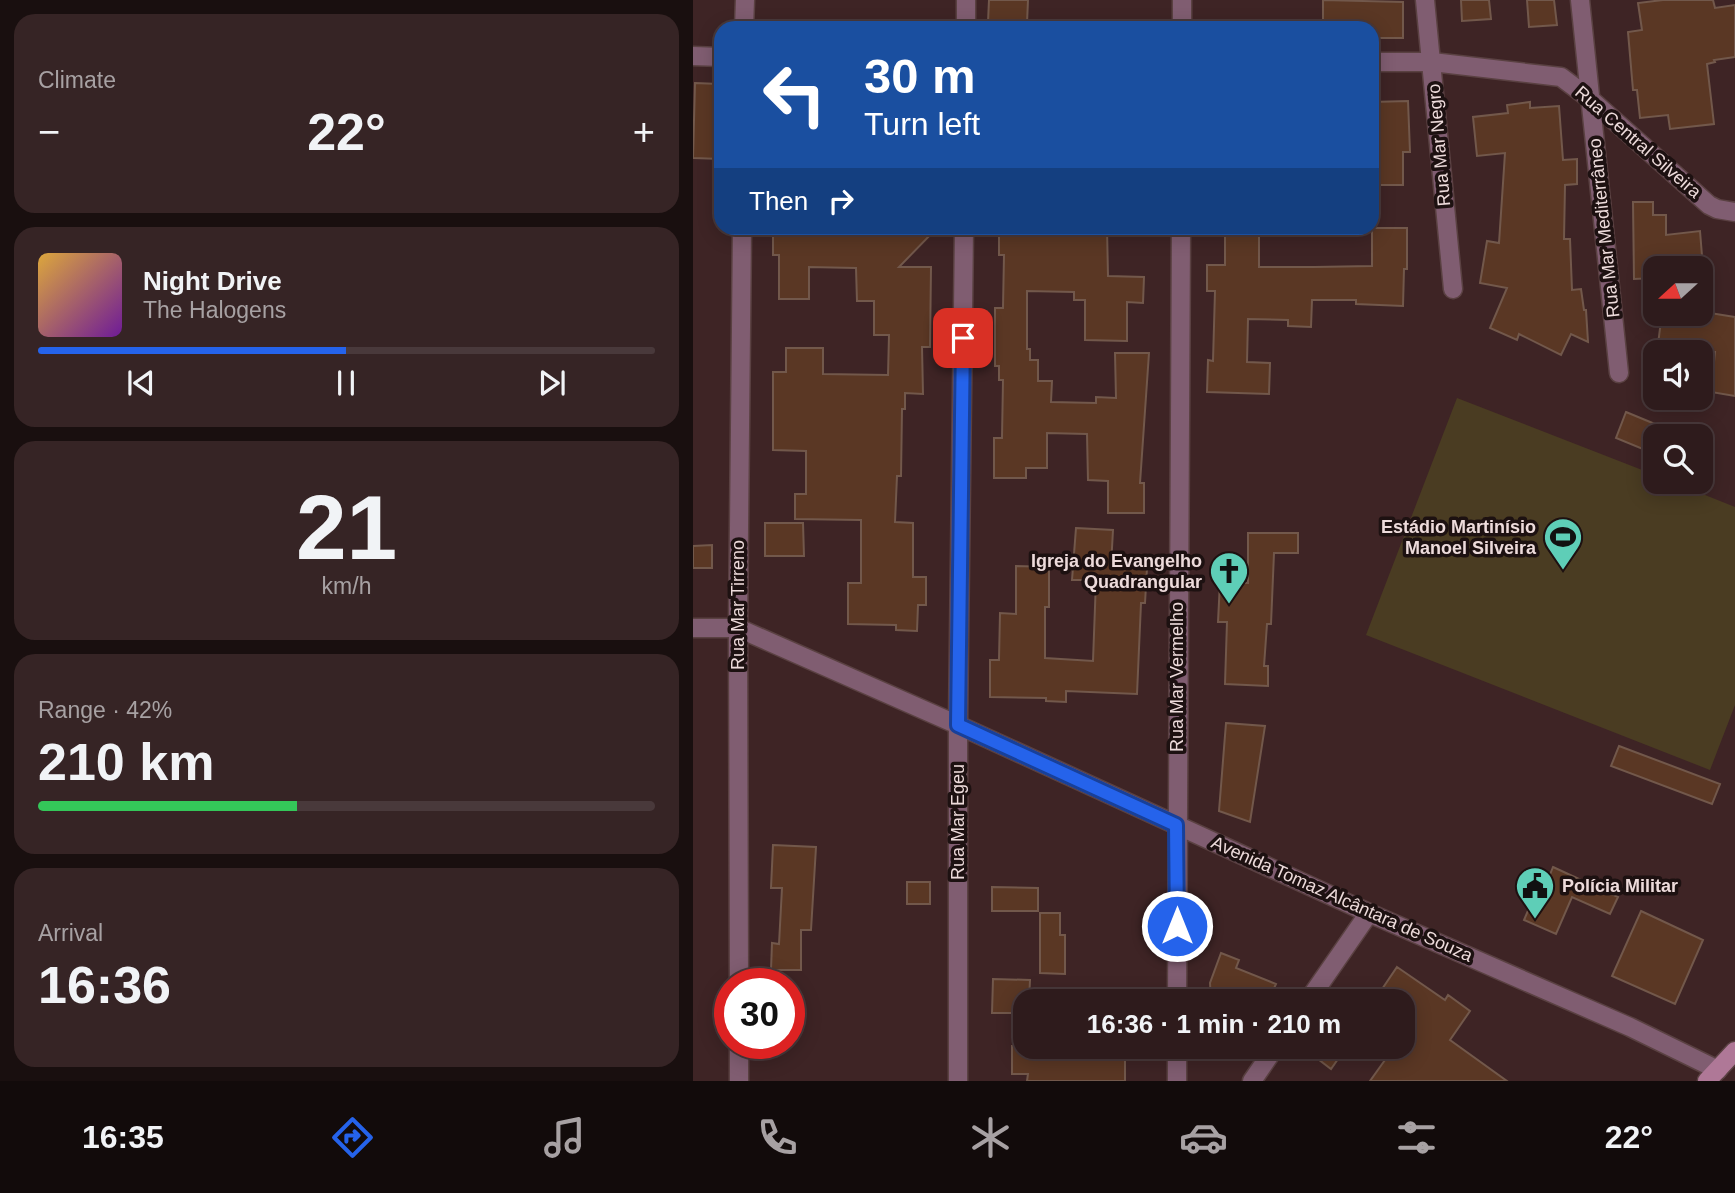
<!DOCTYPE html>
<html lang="en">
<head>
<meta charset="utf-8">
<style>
  body { margin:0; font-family:Helvetica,sans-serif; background:#362425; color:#f1f3f6; height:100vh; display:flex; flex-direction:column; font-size:26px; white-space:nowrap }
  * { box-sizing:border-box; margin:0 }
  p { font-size:23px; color:#a7a1a3 }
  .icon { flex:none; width:38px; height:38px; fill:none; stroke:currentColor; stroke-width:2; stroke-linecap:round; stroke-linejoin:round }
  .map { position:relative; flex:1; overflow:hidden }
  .panel { display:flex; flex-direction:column; gap:14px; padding:14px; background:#190f0f; width:693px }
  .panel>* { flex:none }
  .hud { position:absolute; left:21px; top:21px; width:665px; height:214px; border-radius:21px; box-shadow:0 4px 18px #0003,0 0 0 2px #49393b; background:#1a4fa0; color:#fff; overflow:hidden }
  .needle { width:46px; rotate:249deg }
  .fabs { position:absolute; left:950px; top:256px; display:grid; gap:14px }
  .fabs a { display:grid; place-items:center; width:70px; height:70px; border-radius:14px; background:#2e1b1c; box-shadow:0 4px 18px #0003,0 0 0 2px #49393b; font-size:35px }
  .speed { position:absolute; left:21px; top:968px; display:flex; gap:14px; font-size:35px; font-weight:700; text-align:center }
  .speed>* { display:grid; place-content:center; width:91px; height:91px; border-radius:50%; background:#2e1b1c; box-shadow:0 4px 18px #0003,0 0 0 2px #49393b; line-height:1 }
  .speed .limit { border:10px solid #d22; background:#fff; color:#111 }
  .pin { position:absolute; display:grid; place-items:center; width:60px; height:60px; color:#fff; margin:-30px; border-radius:14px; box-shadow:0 4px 10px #0006 }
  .me { position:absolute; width:77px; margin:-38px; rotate:0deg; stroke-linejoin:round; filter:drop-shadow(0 0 5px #0008) }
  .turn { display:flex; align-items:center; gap:24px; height:147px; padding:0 35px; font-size:32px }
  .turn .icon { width:91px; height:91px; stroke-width:2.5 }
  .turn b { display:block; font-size:49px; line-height:60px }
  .then { display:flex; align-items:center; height:66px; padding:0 35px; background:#0003; gap:14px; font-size:26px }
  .big { font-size:52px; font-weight:600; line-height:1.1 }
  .panel .card { flex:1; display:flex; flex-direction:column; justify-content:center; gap:10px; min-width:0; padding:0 24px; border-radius:21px; background:#362425 }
  .panel .dial { align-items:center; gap:0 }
  .dial b { font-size:91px; line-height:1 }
  .song { display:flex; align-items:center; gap:21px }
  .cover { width:84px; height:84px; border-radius:10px; background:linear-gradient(135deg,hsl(40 70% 55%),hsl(280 70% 35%)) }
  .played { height:7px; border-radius:4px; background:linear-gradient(90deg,#2563eb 50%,#49393b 50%) }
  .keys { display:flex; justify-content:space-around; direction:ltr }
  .heat { display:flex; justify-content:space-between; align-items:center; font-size:38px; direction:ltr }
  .charge { height:10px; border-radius:5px; background:linear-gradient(90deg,#34c759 42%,#49393b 0) }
  .trip { position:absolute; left:320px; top:989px; width:402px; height:70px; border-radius:21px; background:#2e1b1c; box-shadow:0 4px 18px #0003,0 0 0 2px #49393b; font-weight:600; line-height:70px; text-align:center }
  .tab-bar { display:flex; height:112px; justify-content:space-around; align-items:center; background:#120b0b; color:#a7a1a3 }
  .tab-bar .icon { width:49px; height:49px }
  .tab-bar .selected { color:#2563eb }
  .tab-bar b { font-size:32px; color:#f1f3f6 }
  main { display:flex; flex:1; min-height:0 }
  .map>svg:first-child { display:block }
  .green { fill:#4a3c22 }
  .building { fill:#5a3724; stroke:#72584b; stroke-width:2 }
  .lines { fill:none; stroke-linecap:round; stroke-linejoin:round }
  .minor-casing { stroke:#5a4142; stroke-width:21 }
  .secondary-casing { stroke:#5a4142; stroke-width:21 }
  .minor { stroke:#805d71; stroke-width:18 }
  .secondary { stroke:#af7897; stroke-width:18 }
  .route-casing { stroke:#184099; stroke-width:18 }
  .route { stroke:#2563eb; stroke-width:12 }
  .labels { text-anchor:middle; stroke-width:7; stroke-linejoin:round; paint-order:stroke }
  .street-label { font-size:18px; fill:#eddbdb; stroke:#1d1111 }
  .poi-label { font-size:18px; font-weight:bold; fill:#eddbdb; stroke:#1d1111; text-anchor:end }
</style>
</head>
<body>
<main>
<section class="panel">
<div class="card"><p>Climate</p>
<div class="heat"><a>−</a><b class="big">22°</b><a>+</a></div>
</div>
<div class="card">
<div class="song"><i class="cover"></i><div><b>Night Drive</b><p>The Halogens</p></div></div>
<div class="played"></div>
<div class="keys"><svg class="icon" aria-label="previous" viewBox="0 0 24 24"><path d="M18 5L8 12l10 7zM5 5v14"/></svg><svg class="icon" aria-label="pause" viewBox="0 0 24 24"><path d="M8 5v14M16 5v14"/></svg><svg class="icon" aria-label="next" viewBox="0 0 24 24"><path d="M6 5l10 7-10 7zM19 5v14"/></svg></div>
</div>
<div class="card dial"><b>21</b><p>km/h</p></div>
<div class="card"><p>Range · 42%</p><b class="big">210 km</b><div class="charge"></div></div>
<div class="card"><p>Arrival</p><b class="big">16:36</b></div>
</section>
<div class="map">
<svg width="1042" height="1081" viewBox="0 0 1042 1081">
  <rect width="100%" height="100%" fill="#3e2425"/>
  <path class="green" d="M764,398L962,475V481H977L1042,507V705L1017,770L673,635Z"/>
  <path class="building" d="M296,0H335L334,23L295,22Z
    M630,0L710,2V38H679V28H630Z
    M768,0H796L798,19L769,21Z
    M834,0H861L864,25L836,27Z
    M970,0H1020L1022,8L1042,5V57L1021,60L1022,62L1014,64L1021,124L977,129L975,115L947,118L944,90H940L935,32L949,30L945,3Z
    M2,83L26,84L28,159L0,158Z
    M715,101L717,152H710V185H679V102Z
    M837,102V108L866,106L870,160L884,159V184L872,185L871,239H877L879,290L888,289L891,310H893L895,342L878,334L868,355L826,334L824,340L797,328L814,288L787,283L794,241L806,243L812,153L784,156L780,117L815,113L814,105Z
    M940,202H960V215H973V235L1007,231L1010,268H962V278L941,279Z
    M80,228H127V233H181V228H244L206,267H238L237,347H229L230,394L212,393V409H209L208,476H204L202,522L220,523V577H233V605H225L224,631L203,630V625L155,624V583H168V520L102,519V494H113V451L80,450V372H93V348H130V374L195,375L196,335H181V301H164L163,268L116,267V299H86V255H80Z
    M306,228H414L415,276L451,277L450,303L434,302V341L392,340V300H381V292L334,291V349H337V360H345V381H359L358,402L403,403V397L423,398L422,353H456L447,483H451V513H415V481L395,480L394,434L354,433V468H333V478H301V438H309L310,380H306V366H302V308H310L311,255H306Z
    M532,228H566V267H621L679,266V228H714V269H711L710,306L663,304V300H619L618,327L595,326V320L555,319L554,362L577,363L576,394L514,392L515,360L520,361L522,291H514V265H532Z
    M969,313H1017L1042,317V396L1018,392L1022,352H964Z
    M933,412L962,424V454L923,438Z
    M72,523H110L111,556H72Z
    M383,528L420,530L418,566L454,568L452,603H448L444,694L373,691V702L353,701V698L297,697V660H306L307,613L323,614V566L356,567V607H352V658L400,661L403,580H379Z
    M555,533H605V553H581L578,624H574L571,666H575V686L532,684L534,622H525L527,582L555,583Z
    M19,545V568H0V546Z
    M533,723L572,726L557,822L526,811Z
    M926,746L1027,784L1019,804L918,766Z
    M80,845L123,847L118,930H108V970H78L79,943L86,944L89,888H78Z
    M860,867L925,897L917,914L879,897L863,934L831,920L842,894L848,897Z
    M214,882H237V904H214Z
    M299,887L345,888V911H299Z
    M948,911L1010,940L982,1004L919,976Z
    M347,913H367V935H372V974L347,973Z
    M528,953L546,960L543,968L583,984L575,1001H518L517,983Z
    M704,967L752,1000L755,995L777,1011L757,1040L814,1081H677L702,1046H710V1001H681Z
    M300,979L337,980L336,1001H332V1013H299Z
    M319,1046H432V1081H334L335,1074H319Z
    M608,1046H654L638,1069Z"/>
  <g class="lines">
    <g class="minor-casing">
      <path id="minor" d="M732,0L760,289
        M887,0L926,373
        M51,28L52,0
        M273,28V0
        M489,28V0
        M0,56L28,57
        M679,62H739L868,77L896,98L1016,205L1024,209L1042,212
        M0,628H45L265,725L676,913L937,1027L1025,1070
        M46,984L45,628L49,228
        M484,1001L488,228
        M615,1001L676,913
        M46,1043V1081
        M484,1046V1081
        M265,1081V725L271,228
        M559,1081L583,1046"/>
    </g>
    <g class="secondary-casing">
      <path id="secondary" d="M1014,1081L1042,1051"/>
    </g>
    <use href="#minor" class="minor"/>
    <use href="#secondary" class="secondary"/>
  </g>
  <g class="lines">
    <g class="route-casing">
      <path id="route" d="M270,338L265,725L483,825L484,926"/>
    </g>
    <use href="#route" class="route"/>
  </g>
  <defs>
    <g id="stadium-pin" transform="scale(2.0125)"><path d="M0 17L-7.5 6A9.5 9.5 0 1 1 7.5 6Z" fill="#5eceb7" stroke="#1d1111"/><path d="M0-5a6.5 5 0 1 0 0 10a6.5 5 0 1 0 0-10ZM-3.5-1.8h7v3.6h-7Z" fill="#111"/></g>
    <g id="church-pin" transform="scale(2.0125)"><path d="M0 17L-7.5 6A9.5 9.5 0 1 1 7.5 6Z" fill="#5eceb7" stroke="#1d1111"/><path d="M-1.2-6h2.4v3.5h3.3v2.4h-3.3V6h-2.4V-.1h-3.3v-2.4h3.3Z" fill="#111"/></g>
    <g id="civic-pin" transform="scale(2.0125)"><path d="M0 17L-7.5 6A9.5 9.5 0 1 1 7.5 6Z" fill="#5eceb7" stroke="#1d1111"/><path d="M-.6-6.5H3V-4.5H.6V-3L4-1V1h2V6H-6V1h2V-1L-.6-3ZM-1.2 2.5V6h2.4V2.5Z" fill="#111"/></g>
  </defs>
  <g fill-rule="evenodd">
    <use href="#stadium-pin" x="870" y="537"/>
    <use href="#church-pin" x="536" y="571"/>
    <use href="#civic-pin" x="842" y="886"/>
  </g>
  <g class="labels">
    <g class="street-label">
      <text transform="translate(945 142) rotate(41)" y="6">Rua Central Silveira</text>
      <text transform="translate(746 145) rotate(-95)" y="6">Rua Mar Negro</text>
      <text transform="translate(911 228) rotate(-96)" y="6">Rua Mar Mediterrâneo</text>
      <text transform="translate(45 605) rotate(-90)" y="6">Rua Mar Tirreno</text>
      <text transform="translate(484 677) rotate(-90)" y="6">Rua Mar Vermelho</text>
      <text transform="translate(265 822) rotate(-90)" y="6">Rua Mar Egeu</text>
      <text transform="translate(649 899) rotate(24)" y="6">Avenida Tomaz Alcântara de Souza</text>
    </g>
    <g class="poi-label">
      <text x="843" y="533">Estádio Martinísio<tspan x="843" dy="21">Manoel Silveira</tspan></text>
      <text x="509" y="567">Igreja do Evangelho<tspan x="509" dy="21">Quadrangular</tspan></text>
      <text x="869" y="892" text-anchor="start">Polícia Militar</text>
    </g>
  </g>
</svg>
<div class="fabs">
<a><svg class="needle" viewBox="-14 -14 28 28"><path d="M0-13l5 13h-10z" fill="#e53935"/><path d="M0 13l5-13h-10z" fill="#a7a1a3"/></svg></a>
<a><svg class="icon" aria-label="sound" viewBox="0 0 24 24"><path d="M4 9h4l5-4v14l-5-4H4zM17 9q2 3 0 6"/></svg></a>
<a><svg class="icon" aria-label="search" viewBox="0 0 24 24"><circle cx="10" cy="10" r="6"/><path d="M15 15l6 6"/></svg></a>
</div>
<div class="speed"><div class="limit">30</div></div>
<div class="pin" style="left:270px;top:338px;background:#d93025"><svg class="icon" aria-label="arrive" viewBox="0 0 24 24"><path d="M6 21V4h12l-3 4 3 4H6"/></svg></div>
<svg class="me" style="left:484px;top:926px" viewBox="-20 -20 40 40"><circle r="17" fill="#2563eb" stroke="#fff" stroke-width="3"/><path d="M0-11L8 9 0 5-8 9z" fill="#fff"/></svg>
<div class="trip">16:36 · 1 min · 210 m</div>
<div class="hud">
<div class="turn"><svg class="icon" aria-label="left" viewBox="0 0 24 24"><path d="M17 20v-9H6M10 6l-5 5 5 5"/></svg><div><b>30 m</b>Turn left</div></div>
<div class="then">Then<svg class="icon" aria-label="right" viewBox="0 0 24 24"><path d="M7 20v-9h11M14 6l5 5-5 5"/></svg></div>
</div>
</div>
</main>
<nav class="tab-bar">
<b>16:35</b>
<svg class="icon selected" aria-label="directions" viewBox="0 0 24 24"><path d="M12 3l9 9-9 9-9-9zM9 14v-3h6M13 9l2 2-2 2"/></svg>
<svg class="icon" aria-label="music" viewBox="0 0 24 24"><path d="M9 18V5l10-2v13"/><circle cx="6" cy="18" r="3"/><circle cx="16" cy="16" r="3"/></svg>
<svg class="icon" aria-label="phone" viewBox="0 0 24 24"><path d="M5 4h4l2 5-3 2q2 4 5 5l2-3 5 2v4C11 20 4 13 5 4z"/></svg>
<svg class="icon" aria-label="climate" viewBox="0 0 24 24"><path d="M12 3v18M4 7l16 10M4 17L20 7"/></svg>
<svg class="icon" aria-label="car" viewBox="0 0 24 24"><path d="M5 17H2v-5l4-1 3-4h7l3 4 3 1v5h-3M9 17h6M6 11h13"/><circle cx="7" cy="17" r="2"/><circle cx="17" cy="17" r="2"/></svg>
<svg class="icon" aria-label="filters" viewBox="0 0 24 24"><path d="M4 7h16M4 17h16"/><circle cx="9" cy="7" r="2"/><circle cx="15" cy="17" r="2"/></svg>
<b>22°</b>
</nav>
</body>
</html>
